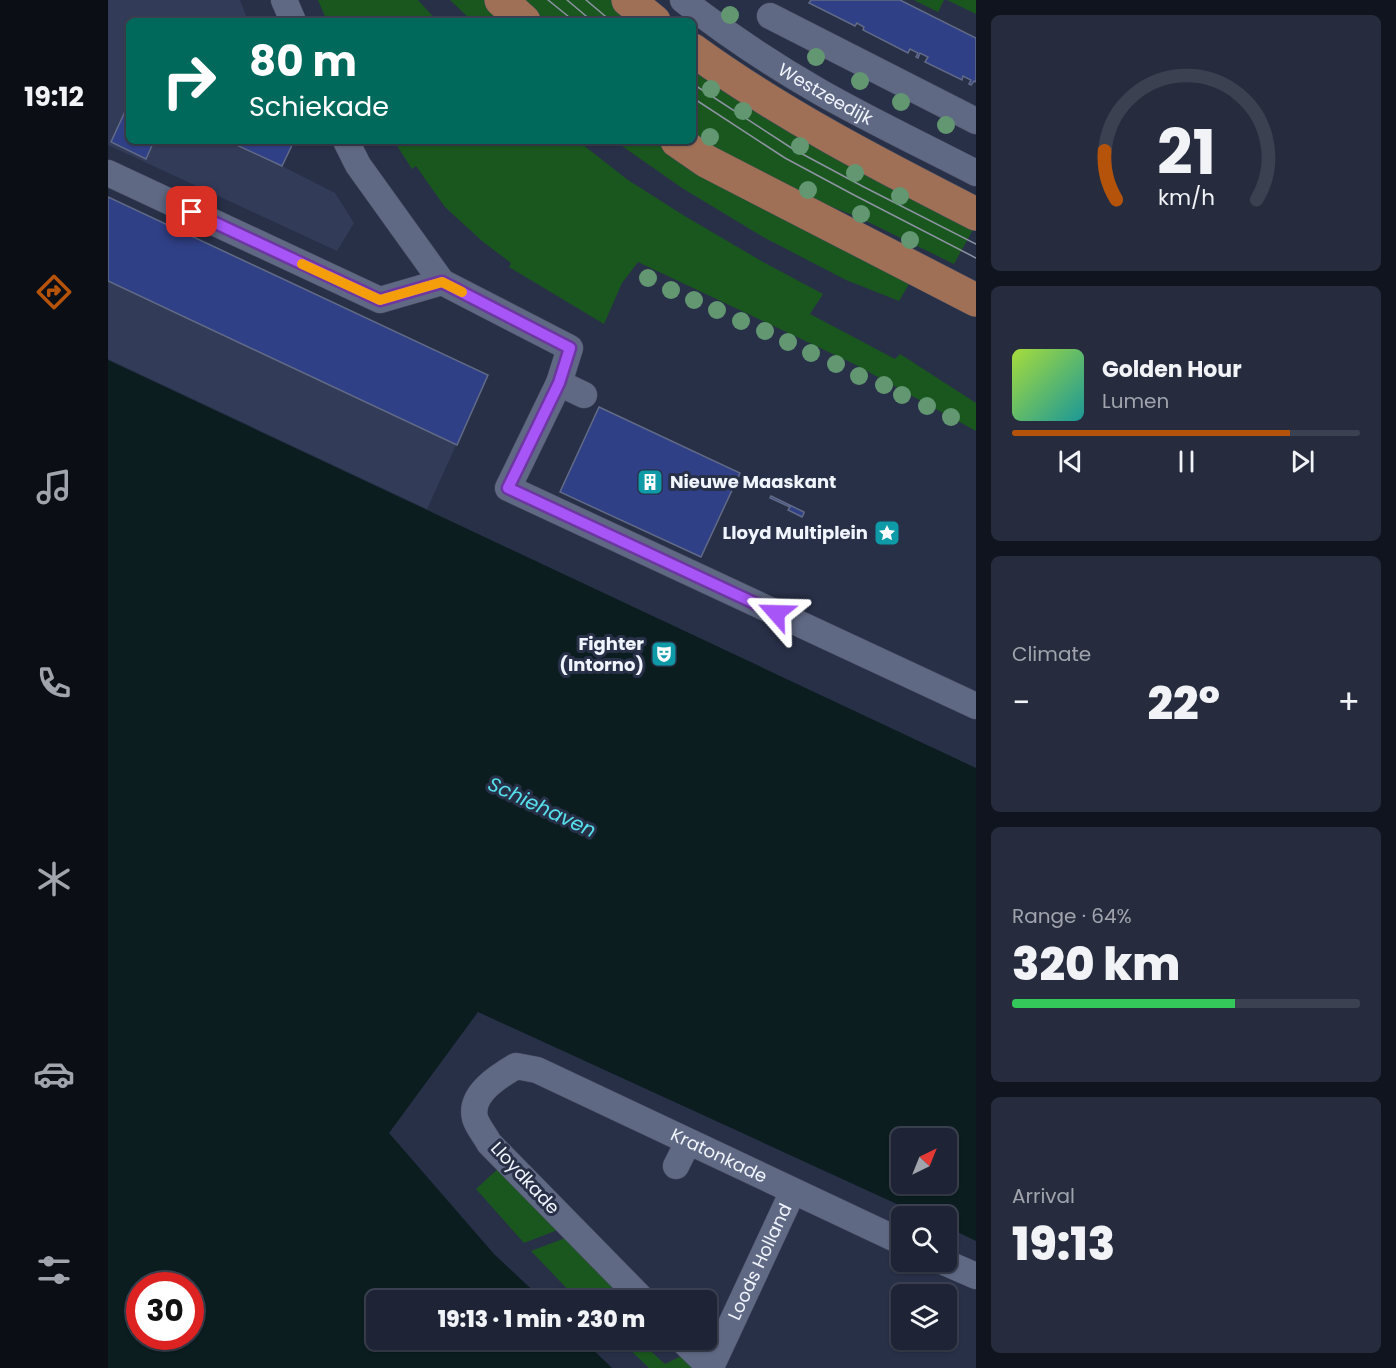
<!DOCTYPE html>
<html lang="en">
<head>
<meta charset="utf-8">
<style>
  body { margin:0; font-family:Poppins,sans-serif; background:#262c3e; color:#f1f3f6; height:100vh; display:flex; flex-direction:column; font-size:22px; white-space:nowrap }
  * { box-sizing:border-box; margin:0 }
  p { font-size:20px; color:#a1a4ad }
  .icon { flex:none; width:33px; height:33px; fill:none; stroke:currentColor; stroke-width:2; stroke-linecap:round; stroke-linejoin:round }
  .map { position:relative; flex:1; overflow:hidden }
  .panel { display:flex; flex-direction:column; gap:15px; padding:15px; background:#10141e; width:420px }
  .panel>* { flex:none }
  .guide { position:absolute; left:18px; top:18px; width:570px; height:126px; border-radius:9px; box-shadow:0 2px 4px #0004,0 0 0 2px #3c4151; background:#00695c; color:#fff; overflow:hidden }
  .needle { width:39px; rotate:43deg }
  .fabs { position:absolute; left:783px; top:1128px; display:grid; gap:12px }
  .fabs a { display:grid; place-items:center; width:66px; height:66px; border-radius:9px; background:#1e2436; box-shadow:0 2px 4px #0004,0 0 0 2px #3c4151; font-size:30px }
  .speed { position:absolute; left:18px; top:1272px; display:flex; gap:12px; font-size:30px; font-weight:700; text-align:center }
  .speed>* { display:grid; place-content:center; width:78px; height:78px; border-radius:50%; background:#1e2436; box-shadow:0 2px 4px #0004,0 0 0 2px #3c4151; line-height:1 }
  .speed .limit { border:9px solid #d22; background:#fff; color:#111 }
  .pin { position:absolute; display:grid; place-items:center; width:51px; height:51px; color:#fff; margin:-26px; border-radius:12px; box-shadow:0 3px 9px #0006 }
  .me { position:absolute; width:66px; margin:-33px; rotate:295deg; stroke-linejoin:round; filter:drop-shadow(0 0 4px #0008) }
  .turn { display:flex; align-items:center; gap:21px; height:126px; padding:0 24px; font-size:27px }
  .turn .icon { width:78px; height:78px; stroke-width:2.5 }
  .turn b { display:block; font-size:42px; line-height:51px }
  .big { font-size:45px; font-weight:800; line-height:1.1 }
  .panel .tile { flex:1; display:flex; flex-direction:column; justify-content:center; gap:9px; min-width:0; padding:0 21px; border-radius:9px; background:#262c3e }
  .panel .dial { align-items:center; gap:0 }
  .dial svg { height:156px; overflow:visible; fill:none; stroke:#3c4151; stroke-width:7; stroke-linecap:round; text-anchor:middle }
  .dial text { fill:#f1f3f6; stroke:none }
  .song { display:flex; align-items:center; gap:18px }
  .cover { width:72px; height:72px; border-radius:9px; background:linear-gradient(135deg,hsl(80 70% 55%),hsl(180 70% 35%)) }
  .played { height:6px; border-radius:3px; background:linear-gradient(90deg,#b45309 80%,#3c4151 80%) }
  .keys { display:flex; justify-content:space-around; direction:ltr }
  .heat { display:flex; justify-content:space-between; align-items:center; font-size:33px; direction:ltr }
  .charge { height:9px; border-radius:4px; background:linear-gradient(90deg,#34c759 64%,#3c4151 0) }
  .trip { position:absolute; left:258px; top:1290px; width:351px; height:60px; border-radius:9px; background:#1e2436; box-shadow:0 2px 4px #0004,0 0 0 2px #3c4151; font-weight:800; line-height:60px; text-align:center }
  main { display:flex; flex:1; min-height:0 }
  .tabs { display:flex; flex-direction:column; width:108px; justify-content:space-around; align-items:center; background:#0c0e16; color:#a1a4ad }
  .tabs .icon { width:42px; height:42px }
  .tabs .on { color:#b45309 }
  .tabs b { font-size:27px; color:#f1f3f6 }
  .map>svg:first-child { display:block }
  .built { fill:#323b58 }
  .green { fill:#1a571e }
  .water { fill:#0b1d1f; fill-rule:evenodd }
  .building { fill:#304086; stroke:#616a86; stroke-width:1.5 }
  .lines { fill:none; stroke-linecap:round; stroke-linejoin:round }
  .minor-casing { stroke:#474c5f; stroke-width:27 }
  .major-casing { stroke:#474c5f; stroke-width:34 }
  .minor { stroke:#606984; stroke-width:26 }
  .major { stroke:#a07056; stroke-width:33 }
  .tram { stroke:#8d93a3; stroke-width:1.5 }
  .tree { fill:#629771 }
  .route-casing { stroke:#6d37a1; stroke-width:15 }
  .route { stroke:#a855f7; stroke-width:10 }
  .slow { stroke:#f59e0b; stroke-width:10 }
  .labels { text-anchor:middle; stroke-width:6; stroke-linejoin:round; paint-order:stroke }
  .street-label { font-size:18px; fill:#f0f4fd; stroke:#283048 }
  .poi-label { font-size:18px; font-weight:bold; fill:#f0f4fd; stroke:#283048; text-anchor:end }
  .water-label { font-size:20px; font-style:italic; fill:#56e0ec; stroke:#283048 }
</style>
</head>
<body>
<main>
<nav class="tabs">
<b>19:12</b>
<svg class="icon on" aria-label="directions" viewBox="0 0 24 24"><path d="M12 3l9 9-9 9-9-9zM9 14v-3h6M13 9l2 2-2 2"/></svg>
<svg class="icon" aria-label="music" viewBox="0 0 24 24"><path d="M9 18V5l10-2v13"/><circle cx="6" cy="18" r="3"/><circle cx="16" cy="16" r="3"/></svg>
<svg class="icon" aria-label="phone" viewBox="0 0 24 24"><path d="M5 4h4l2 5-3 2q2 4 5 5l2-3 5 2v4C11 20 4 13 5 4z"/></svg>
<svg class="icon" aria-label="climate" viewBox="0 0 24 24"><path d="M12 3v18M4 7l16 10M4 17L20 7"/></svg>
<svg class="icon" aria-label="car" viewBox="0 0 24 24"><path d="M5 17H2v-5l4-1 3-4h7l3 4 3 1v5h-3M9 17h6M6 11h13"/><circle cx="7" cy="17" r="2"/><circle cx="17" cy="17" r="2"/></svg>
<svg class="icon" aria-label="filters" viewBox="0 0 24 24"><path d="M4 7h16M4 17h16"/><circle cx="9" cy="7" r="2"/><circle cx="15" cy="17" r="2"/></svg>
</nav>
<div class="map">
<svg width="868" height="1368" viewBox="0 0 868 1368">
  <rect width="100%" height="100%" fill="#283048"/>
  <path class="built" d="M0,0H132L140,21H21V141H186L174,166L227,193L246,223L229,251L0,145Z
    M0,197L380,375L319,509L0,359Z"/>
  <path class="green" d="M210,0H310L329,21H219Z
    M342,0H379L403,21H364Z
    M407,0H510L535,21H431Z
    M806,0H836L830,12Z
    M839,0H868V14Z
    M585,58L867,226L846,264L752,218L709,201L585,140Z
    M286,141H470L520,180L575,215L655,262L715,294L702,314L787,359L792,354L868,403V431L746,364L530,262L514,283L496,324L401,267L403,263L374,241L337,207L308,166L304,169Z
    M507,141H554L801,284L791,301L738,280L657,238L574,188Z
    M392,1167L452,1229L416,1243L368,1189Z
    M460,1237L523,1300H470L423,1251Z
    M522,1340H530L557,1364L578,1354L592,1368H541L515,1343Z"/>
  <path class="water" d="M0,360L868,768V1241L839,1227L838,1216H815L370,1012L281,1133L386,1254L435,1300H268V1340H475L504,1368H0ZM794,1138H838V1184H794ZM32,1286H82V1336H32Z"/>
  <path class="building" d="M703,0H792L868,38V82L866,81L863,85L861,84L863,80L855,76L854,80L817,62L820,57L812,53L810,58L808,57L810,53L802,49L800,53L755,30L756,27L749,23L747,26L701,3Z
    M20,105L21,106V141H46L38,159L3,142Z
    M120,141H186L174,166Z
    M0,197L380,375L349,445L0,281Z
    M491,407L632,473L593,557L452,492Z
    M663,496L696,512V513L694,517L680,510L682,507L662,498Z"/>
  <g class="lines">
    <g class="minor-casing">
      <g id="minor">
        <path d="M176,0L185,21"/>
        <path id="s1" d="M575,0C618,34 665,65 712,92C763,121 816,146 868,173"/>
        <path d="M662,16L868,121"/>
        <path d="M238,141L250,165L334,282"/>
        <path d="M0,173L272,300L334,282L462,348L451,383L400,488L868,706"/>
        <path d="M451,383L476,395"/>
        <path d="M568,1166L580,1142"/>
        <path d="M836,1262L868,1276"/>
        <path id="s2" d="M535,1300L381,1143C377,1135 369,1126 367,1118C361,1094 391,1076 408,1066L429,1070L794,1242"/>
        <path d="M574,1340L603,1368"/>
        <path id="s3" d="M603,1367L685,1191"/>
      </g>
    </g>
    <g class="major-casing">
      <path id="major" d="M393,0L416,21
        M520,0L546,21
        M585,50C673,114 772,165 868,214
        M569,141L598,161L868,300"/>
    </g>
    <use href="#minor" class="minor"/>
    <use href="#major" class="major"/>
    <path class="tram" d="M440,0L466,21
      M459,0L484,21
      M478,0L503,21
      M585,84L685,149L754,186L868,244
      M585,98L677,158L746,195L868,258"/>
  </g>
  <g class="tree">
    <circle cx="622" cy="15" r="9"/>
    <circle cx="708" cy="57" r="9"/>
    <circle cx="752" cy="81" r="9"/>
    <circle cx="603" cy="89" r="9"/>
    <circle cx="793" cy="102" r="9"/>
    <circle cx="635" cy="111" r="9"/>
    <circle cx="838" cy="125" r="9"/>
    <circle cx="602" cy="137" r="9"/>
    <circle cx="692" cy="146" r="9"/>
    <circle cx="747" cy="173" r="9"/>
    <circle cx="700" cy="190" r="9"/>
    <circle cx="792" cy="196" r="9"/>
    <circle cx="753" cy="214" r="9"/>
    <circle cx="802" cy="240" r="9"/>
    <circle cx="540" cy="278" r="9"/>
    <circle cx="563" cy="290" r="9"/>
    <circle cx="586" cy="300" r="9"/>
    <circle cx="609" cy="310" r="9"/>
    <circle cx="633" cy="321" r="9"/>
    <circle cx="657" cy="331" r="9"/>
    <circle cx="680" cy="342" r="9"/>
    <circle cx="703" cy="353" r="9"/>
    <circle cx="728" cy="364" r="9"/>
    <circle cx="751" cy="376" r="9"/>
    <circle cx="776" cy="385" r="9"/>
    <circle cx="794" cy="395" r="9"/>
    <circle cx="819" cy="406" r="9"/>
    <circle cx="843" cy="417" r="9"/>
  </g>
  <g class="lines">
    <g class="route-casing">
      <path id="route" d="M84,212L272,300L334,282L462,348L451,383L400,488L668,613"/>
    </g>
    <use href="#route" class="route"/>
    <path class="slow" d="M194,264L272,300L334,282L354,292"/>
  </g>
  <defs>
    <g id="building-square" transform="scale(1.35)"><rect x="-9" y="-9" width="18" height="18" rx="4" fill="#0f9aa8" stroke="#283048"/><path d="M-4-6H4V6H1V3H-1V6H-4ZM-2.5-4.3h1.7v1.8h-1.7ZM.8-4.3h1.7v1.8H.8ZM-2.5-1h1.7V.8h-1.7ZM.8-1h1.7V.8H.8Z" fill="#fff"/></g>
    <g id="sight-square" transform="scale(1.35)"><rect x="-9" y="-9" width="18" height="18" rx="4" fill="#0f9aa8" stroke="#283048"/><path d="M0-6L1.8-2.2L6-1.7L2.9 1.2L3.7 5.4L0 3.3L-3.7 5.4L-2.9 1.2L-6-1.7L-1.8-2.2Z" fill="#fff"/></g>
    <g id="theatre-square" transform="scale(1.35)"><rect x="-9" y="-9" width="18" height="18" rx="4" fill="#0f9aa8" stroke="#283048"/><path d="M-5-5.5Q0-4 5-5.5V0Q5 5 0 6Q-5 5-5 0ZM-3.3-2.5H-1v1.5H-3.3ZM1-2.5H3.3v1.5H1ZM-2.8 1Q0 5.5 2.8 1Z" fill="#fff"/></g>
  </defs>
  <g fill-rule="evenodd">
    <use href="#building-square" x="542" y="482"/>
    <use href="#sight-square" x="779" y="533"/>
    <use href="#theatre-square" x="556" y="654"/>
  </g>
  <g class="labels">
    <g class="street-label">
      <text dy="6" stroke="none"><textPath href="#s1" startOffset="171">Westzeedijk</textPath></text>
      <text dy="6" stroke="none"><textPath href="#s2" startOffset="542">Kratonkade</textPath></text>
      <text transform="translate(417 1178) rotate(47)" y="6">Lloydkade</text>
      <text dy="6" stroke="none"><textPath href="#s3" startOffset="116">Loods Holland</textPath></text>
    </g>
    <g class="poi-label">
      <text x="562" y="488" text-anchor="start">Nieuwe Maaskant</text>
      <text x="760" y="539">Lloyd Multiplein</text>
      <text x="536" y="650">Fighter<tspan x="536" dy="21">(Intorno)</tspan></text>
    </g>
    <g class="water-label">
      <text transform="translate(434 807) rotate(25)" y="7">Schiehaven</text>
    </g>
  </g>
</svg>
<div class="fabs">
<a><svg class="needle" viewBox="-14 -14 28 28"><path d="M0-13l5 13h-10z" fill="#e53935"/><path d="M0 13l5-13h-10z" fill="#a1a4ad"/></svg></a>
<a><svg class="icon" aria-label="search" viewBox="0 0 24 24"><circle cx="10" cy="10" r="6"/><path d="M15 15l6 6"/></svg></a>
<a><svg class="icon" aria-label="layers" viewBox="0 0 24 24"><path d="M12 4l9 5-9 5-9-5zM3 14l9 5 9-5"/></svg></a>
</div>
<div class="speed"><div class="limit">30</div></div>
<div class="pin" style="left:84px;top:212px;background:#d93025"><svg class="icon" aria-label="arrive" viewBox="0 0 24 24"><path d="M6 21V4h12l-3 4 3 4H6"/></svg></div>
<svg class="me" style="left:668px;top:613px" viewBox="-20 -20 40 40"><path d="M0-17L14 15 0 8-14 15z" fill="#a855f7" stroke="#fff" stroke-width="4"/></svg>
<div class="trip">19:13 · 1 min · 230 m</div>
<div class="guide">
<div class="turn"><svg class="icon" aria-label="right" viewBox="0 0 24 24"><path d="M7 20v-9h11M14 6l5 5-5 5"/></svg><div><b>80 m</b>Schiekade</div></div>
</div>
</div>
<section class="panel">
<div class="tile dial"><svg viewBox="0 0 100 80">
<path d="M14 69A42 42 0 1 1 86 69"/>
<path d="M14 69A42 42 0 0 1 8 44" stroke="#b45309"/>
<text x="50" y="56" font-size="32" font-weight="700">21</text>
<text x="50" y="72" font-size="11">km/h</text>
</svg></div>
<div class="tile">
<div class="song"><i class="cover"></i><div><b>Golden Hour</b><p>Lumen</p></div></div>
<div class="played"></div>
<div class="keys"><svg class="icon" aria-label="previous" viewBox="0 0 24 24"><path d="M18 5L8 12l10 7zM5 5v14"/></svg><svg class="icon" aria-label="pause" viewBox="0 0 24 24"><path d="M8 5v14M16 5v14"/></svg><svg class="icon" aria-label="next" viewBox="0 0 24 24"><path d="M6 5l10 7-10 7zM19 5v14"/></svg></div>
</div>
<div class="tile"><p>Climate</p>
<div class="heat"><a>−</a><b class="big">22°</b><a>+</a></div>
</div>
<div class="tile"><p>Range · 64%</p><b class="big">320 km</b><div class="charge"></div></div>
<div class="tile"><p>Arrival</p><b class="big">19:13</b></div>
</section>
</main>
</body>
</html>
